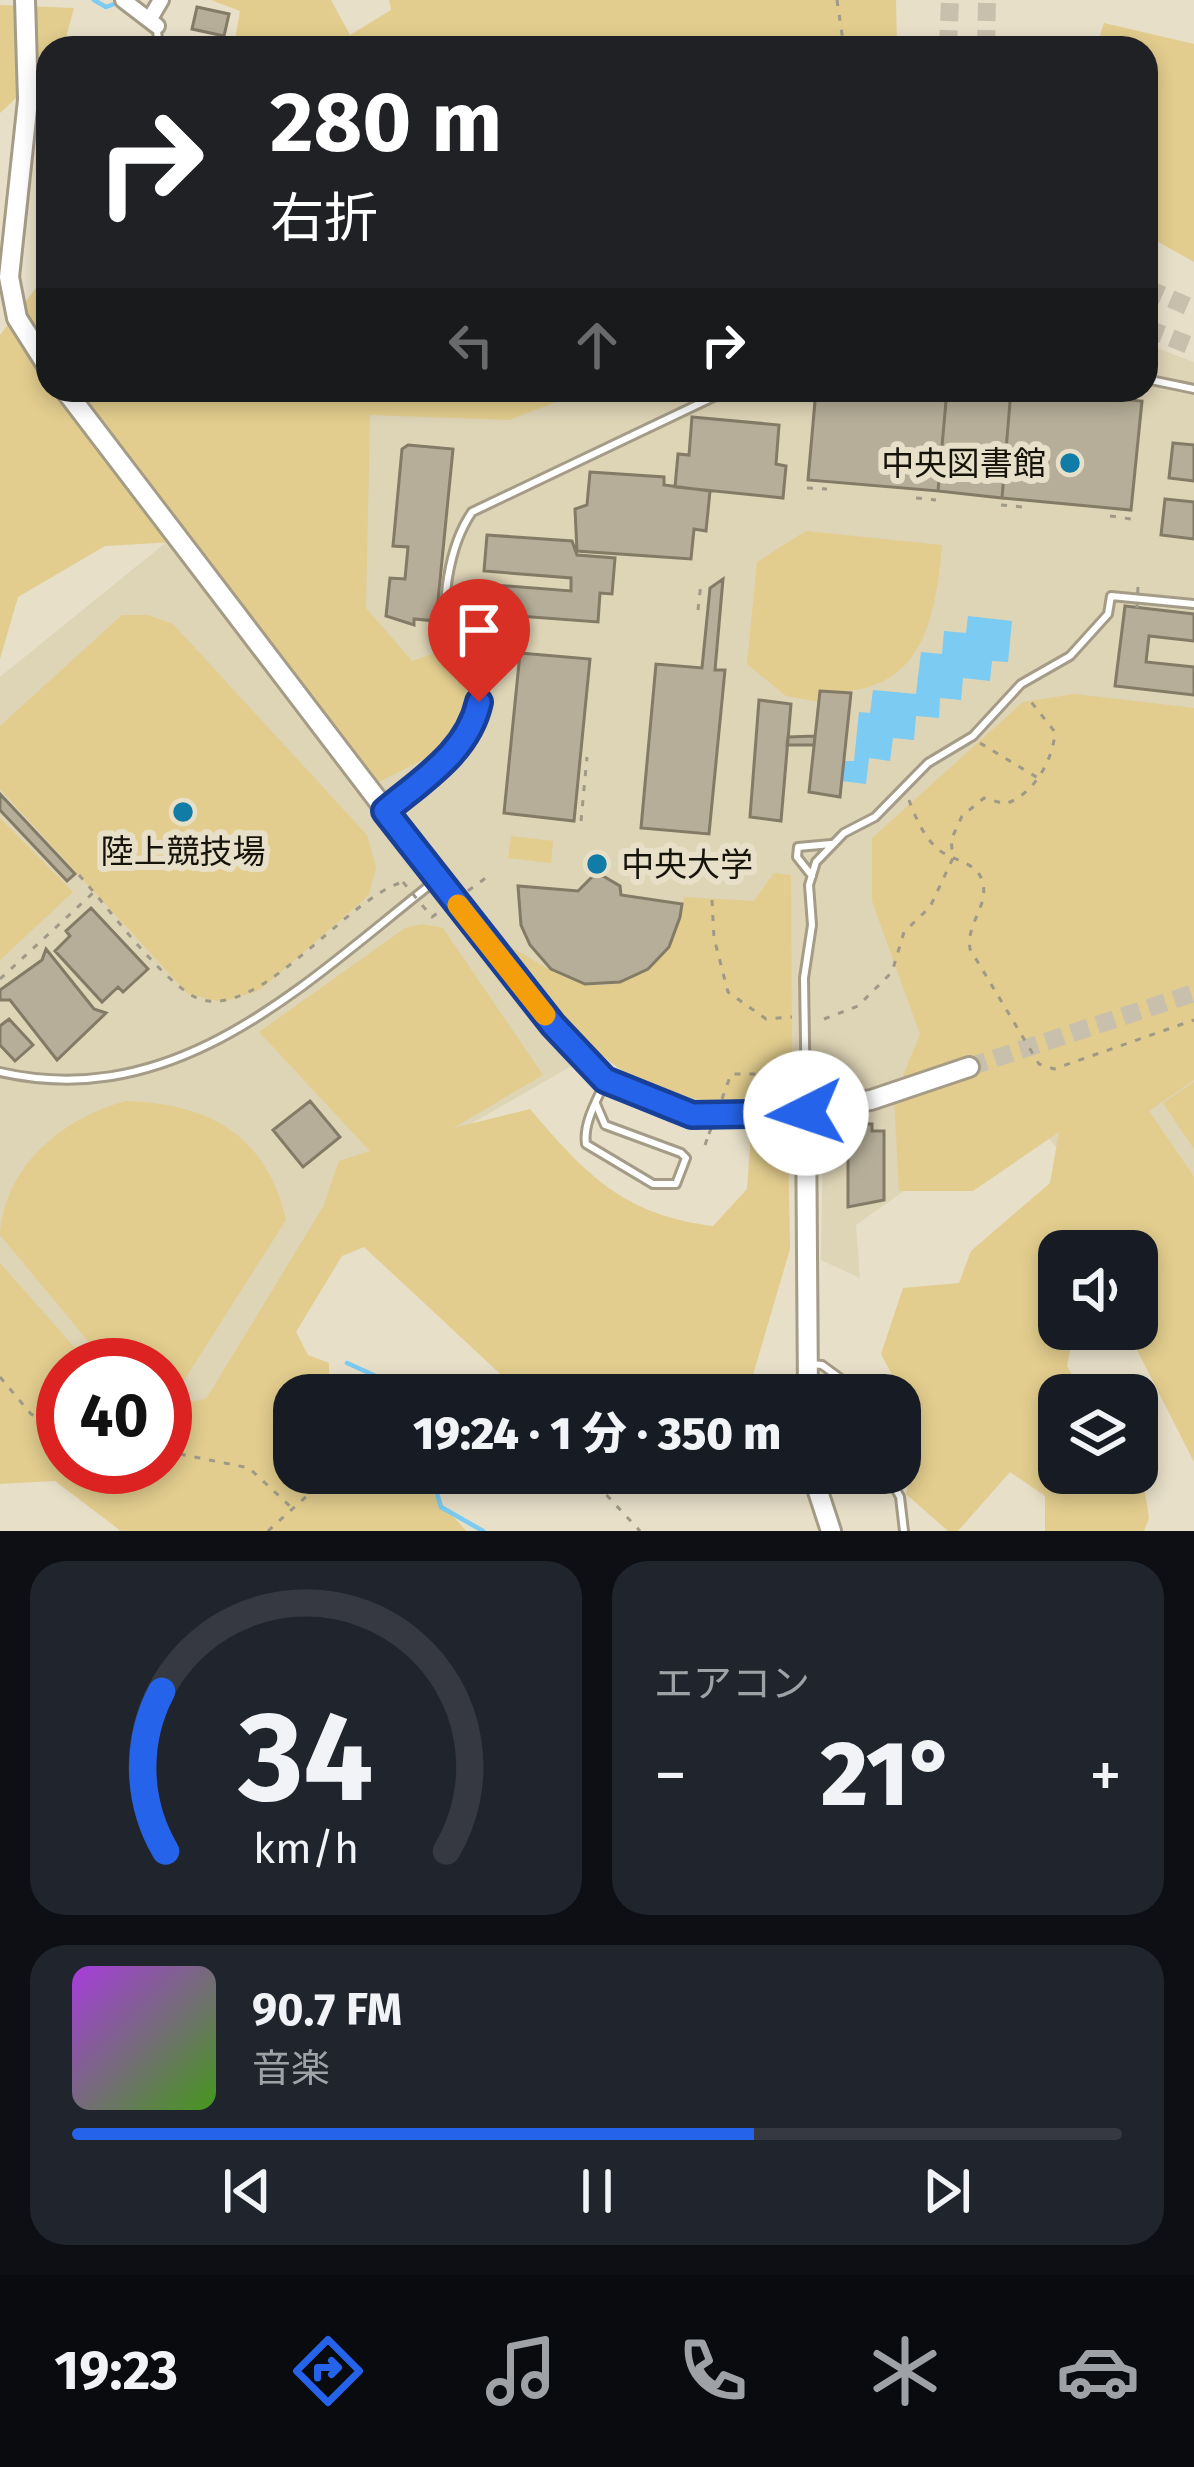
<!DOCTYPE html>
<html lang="ja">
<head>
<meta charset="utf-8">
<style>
  body { margin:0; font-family:"Fira Sans","Noto Sans JP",sans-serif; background:#20242c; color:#f1f3f6; height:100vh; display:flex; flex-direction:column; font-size:45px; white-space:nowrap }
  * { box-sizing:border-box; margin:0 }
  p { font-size:39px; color:#9ea1a6 }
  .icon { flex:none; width:66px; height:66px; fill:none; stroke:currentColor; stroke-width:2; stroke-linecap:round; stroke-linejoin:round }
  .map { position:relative; height:1531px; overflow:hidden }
  .drawer { display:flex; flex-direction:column; gap:30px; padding:30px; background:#0d0f14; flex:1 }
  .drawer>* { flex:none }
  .guide { position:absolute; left:36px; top:36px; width:1122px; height:366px; border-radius:36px; box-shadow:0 6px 18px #0003; background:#202124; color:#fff; overflow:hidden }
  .controls { position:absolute; left:1038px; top:1230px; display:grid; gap:24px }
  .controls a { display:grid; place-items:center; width:120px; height:120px; border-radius:24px; background:#171b24; box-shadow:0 6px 18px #0003; font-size:60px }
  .speed { position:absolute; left:36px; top:1338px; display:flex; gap:24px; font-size:60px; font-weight:700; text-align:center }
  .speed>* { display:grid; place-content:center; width:156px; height:156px; border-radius:50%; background:#171b24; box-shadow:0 6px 18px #0003; line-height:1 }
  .speed .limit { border:18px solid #d22; background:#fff; color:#111 }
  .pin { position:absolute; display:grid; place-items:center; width:102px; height:102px; color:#fff; margin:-123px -51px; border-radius:50% 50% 50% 0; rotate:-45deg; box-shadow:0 0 12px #0007 }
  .pin .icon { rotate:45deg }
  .me { position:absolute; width:132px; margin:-66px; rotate:266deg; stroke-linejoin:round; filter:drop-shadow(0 0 9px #0008) }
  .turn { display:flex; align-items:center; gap:42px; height:252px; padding:0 36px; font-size:54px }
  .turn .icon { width:156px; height:156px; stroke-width:2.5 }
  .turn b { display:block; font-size:84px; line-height:102px }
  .lanes { display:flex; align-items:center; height:114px; padding:0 36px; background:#0003; justify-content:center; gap:60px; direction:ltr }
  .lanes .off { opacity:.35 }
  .big { font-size:90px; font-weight:800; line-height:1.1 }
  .drawer .card { flex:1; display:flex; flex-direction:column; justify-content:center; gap:18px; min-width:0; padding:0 42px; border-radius:36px; background:#20242c }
  .drawer .dial { align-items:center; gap:0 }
  .dial svg { height:312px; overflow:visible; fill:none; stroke:#363941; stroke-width:7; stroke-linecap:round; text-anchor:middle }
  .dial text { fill:#f1f3f6; stroke:none }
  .song { display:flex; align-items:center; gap:36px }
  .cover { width:144px; height:144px; border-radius:18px; background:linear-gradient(135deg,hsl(280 70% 55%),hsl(100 70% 35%)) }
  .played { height:12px; border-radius:6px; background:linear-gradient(90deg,#2563eb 65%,#363941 65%) }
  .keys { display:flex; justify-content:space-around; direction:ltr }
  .heat { display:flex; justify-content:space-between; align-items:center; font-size:66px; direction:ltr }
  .drawer .tiles { flex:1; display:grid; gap:30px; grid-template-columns:1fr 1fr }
  .card:last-child { grid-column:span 2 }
  .trip { position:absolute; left:273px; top:1374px; width:648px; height:120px; border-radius:36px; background:#171b24; box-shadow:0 6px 18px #0003; font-weight:800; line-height:120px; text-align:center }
  .menu { display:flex; height:192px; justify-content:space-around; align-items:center; background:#090b0e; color:#9ea1a6 }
  .menu .icon { width:84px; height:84px }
  .menu .current { color:#2563eb }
  .menu b { font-size:54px; color:#f1f3f6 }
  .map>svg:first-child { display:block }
  .built { fill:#ded4b6 }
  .green { fill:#e2cd8e }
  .water { fill:#7bcbf3 }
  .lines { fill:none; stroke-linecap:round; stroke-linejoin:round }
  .stream { stroke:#7bcbf3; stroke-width:4.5 }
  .building { fill:#b6ae98; stroke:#837b66; stroke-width:3 }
  .secondary-tunnel { stroke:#c8c0ac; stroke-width:18; stroke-dasharray:18 9; stroke-linecap:butt }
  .lane-casing { stroke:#a49c86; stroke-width:12 }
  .street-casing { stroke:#a49c86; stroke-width:20 }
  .secondary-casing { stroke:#a49c86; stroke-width:24 }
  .path { stroke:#9f9987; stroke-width:3; stroke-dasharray:6 9; stroke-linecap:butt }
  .lane { stroke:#fff; stroke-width:6 }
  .street { stroke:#fff; stroke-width:14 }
  .secondary { stroke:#fff; stroke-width:18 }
  .path-bridge { stroke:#9f9987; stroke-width:3; stroke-dasharray:6 9; stroke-linecap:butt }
  .route-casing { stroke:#184099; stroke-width:30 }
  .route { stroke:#2563eb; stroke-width:21 }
  .slow { stroke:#f59e0b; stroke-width:21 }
  .poi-dot { fill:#117ca6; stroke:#e7dfc8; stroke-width:4.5 }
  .labels { text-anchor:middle; stroke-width:12; stroke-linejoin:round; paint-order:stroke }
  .poi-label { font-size:33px; fill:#16130b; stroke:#e7dfc8; text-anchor:end }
</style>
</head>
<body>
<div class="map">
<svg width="1194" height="1531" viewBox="0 0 1194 1531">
  <rect width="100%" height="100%" fill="#e7dfc8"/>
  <path class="built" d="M1146,344L1194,362V1308L1022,1107L856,1225L860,1278L821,1260L824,1080L774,1082L757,1102L712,1104L677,1099L637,1082L596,1052L336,1201L205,1410L165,1412V1365H76L0,1294V677L354,390H1146Z"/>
  <path class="green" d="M211,0H331L350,35L391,10L389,0H896L897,48H170L171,37L234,45L240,11Z
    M0,5L74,8L63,48H48V68L0,113Z
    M1104,23L1194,44V262L1146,235V48H1096Z
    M48,272V390H588L509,420L370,415L366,608L412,661L441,651L474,703L449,746L371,786L176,542L105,546L18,597L0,659V335Z
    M806,531L942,545C935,627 919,698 820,691L819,702L786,696L747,664L757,562Z
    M122,615H148L173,624L367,835L376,867L369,895L260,990L222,1002L188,994L0,789V726Z
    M1075,694L1194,708V1080L1149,1111L1194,1177V1462L1133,1342L1119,1329H1137V1251H1059V1329H1082L1073,1335L1067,1366L1084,1395H1059V1473H1137V1441L1149,1518L1144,1531H1045V1496L1010,1472L958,1531H948L906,1494L921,1430L881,1354L903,1288L959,1283L971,1251L1050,1183L1059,1132L973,1191H899L894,1098L920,1034L872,901V838L1023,702Z
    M0,818L73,892L0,960Z
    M511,836L553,841L551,863L508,858Z
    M774,873L791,875L792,1065H775L780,1079L763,1080L782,1081L773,1082L757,1102C618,1109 582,1033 498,941C525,953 553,976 582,983C641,996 675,947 684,897L754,901Z
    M422,924L443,928L543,1075L453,1128L530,1109C586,1175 624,1215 713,1226L747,1189L751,1135L788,1138L790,1249L748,1392L523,1395L364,1247L342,1256L296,1332L308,1355L329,1363V1395H294V1473H415L466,1531H121L55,1481L0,1484V1263L90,1365H63V1467H165V1406L206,1399L323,1207L339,1161L370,1151L259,1032L405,928Z
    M1194,1082V1149L1163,1103Z
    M126,1101C209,1104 266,1134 286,1220L181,1385L165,1387V1365H108L0,1235C5,1165 63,1118 126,1101Z"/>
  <path class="water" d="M968,616L1012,621L1008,662L992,661L990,681L963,678L961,700L940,698L939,718L916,716L914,740L893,738L890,761L869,758L866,784L842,781L844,761H854L859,712L870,713L873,690L916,694L921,652L942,654L944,631L966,633Z"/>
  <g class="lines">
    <path class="stream" d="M94,0L106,7L120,2
      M347,1363L378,1377L398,1395
      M431,1473L441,1507L483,1531"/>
  </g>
  <path class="building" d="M197,7L229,14L224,36L192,29Z
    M816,390H947L938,491L808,480Z
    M947,390H1011L1002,498L938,491Z
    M1011,390L1142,401L1131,510L1002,498Z
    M692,417L779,425L776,464L786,466L783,498L675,487L678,454L689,455Z
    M1173,443L1194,445V481L1169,478Z
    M408,445L453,449L436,621L414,619V625L386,616L390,578L405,579L408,547L393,546L402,449Z
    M590,472L664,477V485L710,491L706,531L694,529L691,559L577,551L575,509L587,505Z
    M1165,499L1194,502V539L1161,535Z
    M487,535L572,541L577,555L615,558L612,594L600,593L598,622L480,613L482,584L571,591V578L484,571Z
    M723,579L715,670H725L709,834L641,828L656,664L702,668L710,588Z
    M1125,606L1194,614V641L1149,636L1146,662L1194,667V695L1115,686Z
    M520,653L590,659L574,821L504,813Z
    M820,691L851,693L840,797L809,792Z
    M759,700L791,704L781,821L750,817Z
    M815,736L814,745H787L788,737Z
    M0,794L75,874L67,881L0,810Z
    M603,876L620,886L621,895L682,904L680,917L669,947L648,969L620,982L585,984L551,969L530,945L521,925L518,886L578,891L592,877Z
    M91,908L148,969L123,992L118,987L102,1002L55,951L70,936L66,931Z
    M46,949L94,1009L106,1013L57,1060L10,1000H0V990L42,960Z
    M9,1019L33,1045L15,1061L0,1045V1026Z
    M775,1065H792V1081L763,1080L780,1079Z
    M825,1065L842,1066L836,1078L853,1081L824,1080Z
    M310,1101L340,1137L303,1167L273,1130Z
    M848,1124H872V1131H884V1200L848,1207Z"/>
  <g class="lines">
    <path class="secondary-tunnel" d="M948,48L950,0
      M986,48L987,0
      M1146,288L1194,309
      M1146,328L1194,347
      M969,1067L1194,993"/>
    <g class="lane-casing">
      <path id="lane" d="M157,30L159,48
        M1146,379L1194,389
        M387,809C415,785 461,759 474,724C487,690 463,675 452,647C437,608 450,544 472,512L728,390
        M812,876L797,857L798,847L831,844
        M0,1072C179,1113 307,981 435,881
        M596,1104L605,1125L681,1153L686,1158L676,1184H653L586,1144C583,1124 596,1102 604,1084
        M806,1104L804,978L812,925L809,885L816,862L844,833L875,817L928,763L973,736L1021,684L1070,656L1108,614L1111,596L1194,604
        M811,1364L822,1365L863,1395
        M887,1473L900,1497L904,1531"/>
    </g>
    <g class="street-casing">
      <path id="street" d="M123,0L157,26
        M151,17L161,0"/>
    </g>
    <g class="secondary-casing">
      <path id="secondary" d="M25,0L28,100L9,277L17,318L48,367
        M65,390L438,879L553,1025L605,1080L674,1111L758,1117L871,1100L969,1067
        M806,1113L808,1395
        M812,1473L831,1531"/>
    </g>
    <path class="path" d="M837,0L844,48
      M1146,355L1148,372
      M807,488L827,489
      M916,498L936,500
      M1001,505L1023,507
      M1110,516L1131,519
      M698,610L701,583
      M980,743L1038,778
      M909,800C915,817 925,839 939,850C955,862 979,862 983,884C988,907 966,924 970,949L1039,1064L1054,1069L1194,1020
      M581,821L587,757
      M649,861L678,864
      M79,875C112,912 146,961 185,991C247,1040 342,899 403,882
      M712,900L714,938L728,992L766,1019L792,1017
      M0,979L94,892
      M824,1019L858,1006L892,972L904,932L930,907L953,858L951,840L962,816L984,798L1005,804C1033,795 1053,761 1055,732L1028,698
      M722,1099L731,1074H792
      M705,1145L709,1134
      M0,1377L31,1414L63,1432
      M453,1395L492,1382L523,1395
      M165,1451L249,1468L293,1509
      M586,1473L640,1531
      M268,1531L310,1493L359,1473"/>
    <use href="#lane" class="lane"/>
    <use href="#street" class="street"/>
    <use href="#secondary" class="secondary"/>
    <path class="path-bridge" d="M1137,608L1138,586
      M403,882L432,917L487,877
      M709,1134L720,1104"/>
  </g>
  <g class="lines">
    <g class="route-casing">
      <path id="route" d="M479,702C468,752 423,779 385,811L553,1025L605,1080L692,1115L806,1113"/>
    </g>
    <use href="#route" class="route"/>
    <path class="slow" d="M458,905L545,1015"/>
  </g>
  <g class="poi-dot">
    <circle cx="1070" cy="463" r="12"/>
    <circle cx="183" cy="812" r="12"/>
    <circle cx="597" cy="864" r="12"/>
  </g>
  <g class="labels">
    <g class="poi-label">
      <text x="1046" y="475">中央図書館</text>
      <text x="183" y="863" text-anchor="middle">陸上競技場</text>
      <text x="621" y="876" text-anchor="start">中央大学</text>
    </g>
  </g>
</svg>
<div class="controls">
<a><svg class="icon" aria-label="sound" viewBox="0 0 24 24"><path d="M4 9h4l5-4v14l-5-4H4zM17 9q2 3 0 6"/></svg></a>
<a><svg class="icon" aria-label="layers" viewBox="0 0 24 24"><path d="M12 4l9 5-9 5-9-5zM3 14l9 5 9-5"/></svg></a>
</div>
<div class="speed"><div class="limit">40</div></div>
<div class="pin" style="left:479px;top:702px;background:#d93025"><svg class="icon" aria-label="arrive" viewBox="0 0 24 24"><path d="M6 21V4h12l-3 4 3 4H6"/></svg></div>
<svg class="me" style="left:806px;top:1113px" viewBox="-20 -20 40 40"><circle r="19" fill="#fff"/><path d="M0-13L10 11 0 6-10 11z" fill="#2563eb"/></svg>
<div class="trip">19:24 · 1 分 · 350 m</div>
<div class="guide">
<div class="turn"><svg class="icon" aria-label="right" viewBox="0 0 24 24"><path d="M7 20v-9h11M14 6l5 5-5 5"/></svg><div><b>280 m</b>右折</div></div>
<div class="lanes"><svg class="icon off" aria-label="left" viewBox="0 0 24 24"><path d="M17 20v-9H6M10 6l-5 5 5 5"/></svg><svg class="icon off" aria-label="ahead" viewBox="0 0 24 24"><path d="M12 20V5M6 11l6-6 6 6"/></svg><svg class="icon" aria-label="right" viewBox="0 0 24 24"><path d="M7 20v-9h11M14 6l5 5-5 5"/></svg></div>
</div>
</div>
<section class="drawer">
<div class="tiles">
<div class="card dial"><svg viewBox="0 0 100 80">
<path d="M14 69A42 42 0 1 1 86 69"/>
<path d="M14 69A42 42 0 0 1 13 28" stroke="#2563eb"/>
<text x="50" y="56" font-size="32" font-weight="700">34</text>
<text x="50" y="72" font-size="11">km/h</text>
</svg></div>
<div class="card"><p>エアコン</p>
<div class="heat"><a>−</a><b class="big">21°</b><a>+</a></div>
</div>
<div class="card">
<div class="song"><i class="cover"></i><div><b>90.7 FM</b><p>音楽</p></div></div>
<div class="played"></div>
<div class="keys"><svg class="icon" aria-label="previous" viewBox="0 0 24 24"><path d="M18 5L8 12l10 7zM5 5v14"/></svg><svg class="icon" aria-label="pause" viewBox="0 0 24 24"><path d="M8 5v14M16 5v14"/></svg><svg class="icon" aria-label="next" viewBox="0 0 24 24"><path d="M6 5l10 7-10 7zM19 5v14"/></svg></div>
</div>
</div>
</section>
<nav class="menu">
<b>19:23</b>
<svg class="icon current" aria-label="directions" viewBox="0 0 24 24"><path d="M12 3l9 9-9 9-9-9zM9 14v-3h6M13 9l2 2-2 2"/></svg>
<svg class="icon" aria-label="music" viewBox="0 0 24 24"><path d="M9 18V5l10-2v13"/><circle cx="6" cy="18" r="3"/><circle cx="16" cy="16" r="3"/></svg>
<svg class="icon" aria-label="phone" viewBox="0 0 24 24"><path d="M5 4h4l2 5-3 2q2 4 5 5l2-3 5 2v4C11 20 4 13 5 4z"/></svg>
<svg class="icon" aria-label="climate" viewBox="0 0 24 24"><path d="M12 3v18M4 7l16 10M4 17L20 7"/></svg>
<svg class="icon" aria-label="car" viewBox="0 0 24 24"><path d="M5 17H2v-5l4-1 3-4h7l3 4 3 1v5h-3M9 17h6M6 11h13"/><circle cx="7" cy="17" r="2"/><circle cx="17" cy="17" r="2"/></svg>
</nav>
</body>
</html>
